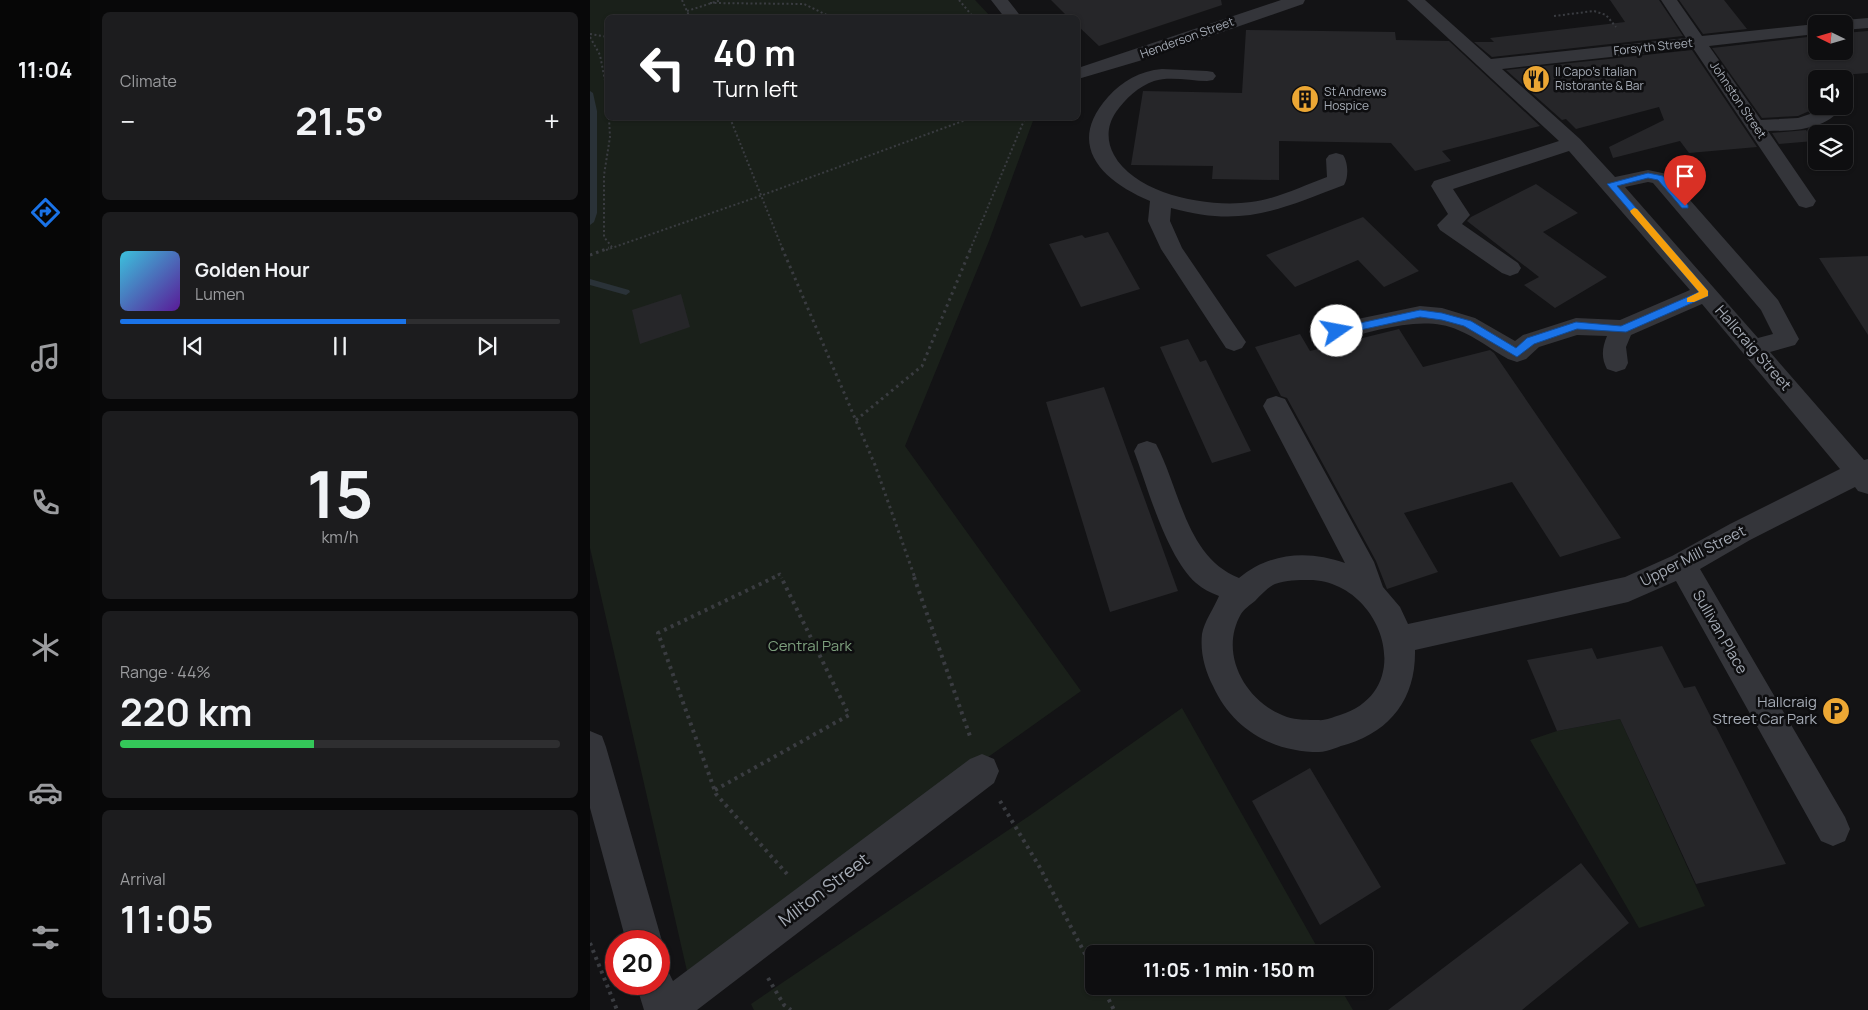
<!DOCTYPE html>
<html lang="en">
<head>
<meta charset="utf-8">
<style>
  body { margin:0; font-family:Manrope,sans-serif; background:#1c1c1e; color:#f1f3f6; height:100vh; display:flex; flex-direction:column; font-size:19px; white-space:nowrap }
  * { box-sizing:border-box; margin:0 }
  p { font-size:16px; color:#9b9c9f }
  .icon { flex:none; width:28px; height:28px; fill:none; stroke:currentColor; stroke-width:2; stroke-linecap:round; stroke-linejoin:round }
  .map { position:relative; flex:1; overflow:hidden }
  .panel { display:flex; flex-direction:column; gap:12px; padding:12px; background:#080809; width:500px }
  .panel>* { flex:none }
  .guide { position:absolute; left:15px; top:15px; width:475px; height:105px; border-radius:8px; box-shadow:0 1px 4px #0004,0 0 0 1px #2e2e30; background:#202124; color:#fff; overflow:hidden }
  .needle { width:32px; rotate:275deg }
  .controls { position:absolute; left:1218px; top:15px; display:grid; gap:10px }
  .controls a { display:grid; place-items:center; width:45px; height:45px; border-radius:8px; background:#0e0e10; box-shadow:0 1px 4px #0004,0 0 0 1px #2e2e30; font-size:25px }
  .speed { position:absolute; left:15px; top:930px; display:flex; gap:10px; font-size:25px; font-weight:700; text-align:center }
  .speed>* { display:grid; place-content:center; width:65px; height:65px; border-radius:50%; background:#0e0e10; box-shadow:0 1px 4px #0004,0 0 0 1px #2e2e30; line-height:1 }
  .speed .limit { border:8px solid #d22; background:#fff; color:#111 }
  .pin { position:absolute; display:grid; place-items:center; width:42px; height:42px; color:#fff; margin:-51px -21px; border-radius:50% 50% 50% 0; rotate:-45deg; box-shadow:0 0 5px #0007 }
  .pin .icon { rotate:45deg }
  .me { position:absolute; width:55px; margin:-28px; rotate:78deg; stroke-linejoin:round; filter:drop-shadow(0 0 4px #0008) }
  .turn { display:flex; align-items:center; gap:18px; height:105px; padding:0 25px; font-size:22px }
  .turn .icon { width:65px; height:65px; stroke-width:2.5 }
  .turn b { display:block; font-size:35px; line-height:42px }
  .big { font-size:38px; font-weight:700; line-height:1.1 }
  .panel .widget { flex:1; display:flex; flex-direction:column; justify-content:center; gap:8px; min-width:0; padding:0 18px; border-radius:8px; background:#1c1c1e }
  .panel .dial { align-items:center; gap:0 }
  .dial b { font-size:65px; line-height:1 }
  .song { display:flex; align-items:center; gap:15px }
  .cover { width:60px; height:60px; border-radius:8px; background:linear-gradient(135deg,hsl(190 70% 55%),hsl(270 70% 35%)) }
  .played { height:5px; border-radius:2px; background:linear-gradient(90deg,#1a73e8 65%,#2e2e30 65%) }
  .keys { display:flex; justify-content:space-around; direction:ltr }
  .heat { display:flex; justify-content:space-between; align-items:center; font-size:28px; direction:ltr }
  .charge { height:8px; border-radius:4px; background:linear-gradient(90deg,#34c759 44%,#2e2e30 0) }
  .trip { position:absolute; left:495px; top:945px; width:288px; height:50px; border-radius:8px; background:#0e0e10; box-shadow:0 1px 4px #0004,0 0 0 1px #2e2e30; font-weight:700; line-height:50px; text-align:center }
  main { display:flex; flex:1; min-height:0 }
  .menu { display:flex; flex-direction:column; width:90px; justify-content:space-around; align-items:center; background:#060606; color:#9b9c9f }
  .menu .icon { width:35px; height:35px }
  .menu .current { color:#1a73e8 }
  .menu b { font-size:22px; color:#f1f3f6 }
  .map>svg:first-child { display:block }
  .green { fill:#1a201a }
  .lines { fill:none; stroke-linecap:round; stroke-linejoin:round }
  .stream { fill:#2a3238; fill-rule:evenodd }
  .building { fill:#262629 }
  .path-far2 { stroke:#3a3c41; stroke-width:2; stroke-dasharray:2 2.5; stroke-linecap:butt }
  .path-far1 { stroke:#3a3c41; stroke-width:3; stroke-dasharray:2.5 4; stroke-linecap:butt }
  .path { stroke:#3a3c41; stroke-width:4; stroke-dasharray:3 4.5; stroke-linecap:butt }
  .minor { fill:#34353a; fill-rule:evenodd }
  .route { fill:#1a73e8; stroke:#114b97 }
  .slow { fill:#f59e0b }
  .labels { text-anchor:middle; stroke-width:5; stroke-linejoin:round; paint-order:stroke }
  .far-street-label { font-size:12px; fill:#a5abb5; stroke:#0e0e10 }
  .far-poi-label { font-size:12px; fill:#a5abb5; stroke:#0e0e10; text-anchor:start }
  .street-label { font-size:15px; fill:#a5abb5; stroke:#0e0e10 }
  .park-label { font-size:15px; fill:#7d9f7d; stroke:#0e0e10 }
  .poi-label { font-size:15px; fill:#a5abb5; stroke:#0e0e10; text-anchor:end }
  .near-street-label { font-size:18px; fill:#a5abb5; stroke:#0e0e10 }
</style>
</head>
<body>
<main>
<nav class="menu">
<b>11:04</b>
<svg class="icon current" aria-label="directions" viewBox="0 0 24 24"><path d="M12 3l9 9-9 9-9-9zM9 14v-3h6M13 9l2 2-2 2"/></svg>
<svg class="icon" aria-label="music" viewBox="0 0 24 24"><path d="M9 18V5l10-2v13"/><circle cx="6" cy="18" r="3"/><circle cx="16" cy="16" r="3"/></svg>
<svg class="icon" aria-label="phone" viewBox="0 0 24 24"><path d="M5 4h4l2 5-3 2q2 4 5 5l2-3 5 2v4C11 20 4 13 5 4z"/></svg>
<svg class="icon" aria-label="climate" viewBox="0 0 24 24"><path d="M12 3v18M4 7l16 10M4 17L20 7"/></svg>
<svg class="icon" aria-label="car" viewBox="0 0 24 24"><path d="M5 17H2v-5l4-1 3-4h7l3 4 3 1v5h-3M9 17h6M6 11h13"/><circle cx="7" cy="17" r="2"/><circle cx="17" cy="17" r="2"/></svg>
<svg class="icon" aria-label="filters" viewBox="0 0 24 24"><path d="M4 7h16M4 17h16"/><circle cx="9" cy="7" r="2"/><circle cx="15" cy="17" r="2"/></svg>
</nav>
<section class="panel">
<div class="widget"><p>Climate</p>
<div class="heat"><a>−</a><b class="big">21.5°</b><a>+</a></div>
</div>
<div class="widget">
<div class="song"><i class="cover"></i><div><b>Golden Hour</b><p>Lumen</p></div></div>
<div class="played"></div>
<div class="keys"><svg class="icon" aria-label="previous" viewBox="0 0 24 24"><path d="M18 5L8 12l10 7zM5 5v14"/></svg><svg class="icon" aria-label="pause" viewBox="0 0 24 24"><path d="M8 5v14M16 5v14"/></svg><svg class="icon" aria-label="next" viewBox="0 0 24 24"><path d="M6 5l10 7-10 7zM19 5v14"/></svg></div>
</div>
<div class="widget dial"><b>15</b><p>km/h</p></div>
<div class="widget"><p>Range · 44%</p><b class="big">220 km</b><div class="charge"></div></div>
<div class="widget"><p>Arrival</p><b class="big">11:05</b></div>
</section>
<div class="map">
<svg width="1278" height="1010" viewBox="0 0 1278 1010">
  <rect width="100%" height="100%" fill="#131315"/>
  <path class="green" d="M0,0H385L401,17L18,18V118H444L399,241L315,446L491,691L97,971L0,548Z
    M592,708L731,954H504V986H749L763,1010H164L161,1004L442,814Z
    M1030,719L1115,906L1049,928L940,740L967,731Z"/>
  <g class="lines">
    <path class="stream" d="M0,91L3,93L7,111V213L4,222L0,225Z
      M0,279L39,290L40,292L36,295L0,285Z"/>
  </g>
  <path class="building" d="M461,0H631L632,5L509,46L488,26V18H479Z
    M1020,0H1069L1093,36L902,57L884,42H904L900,38L1035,22Z
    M1089,0H1134L1157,29L1113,34Z
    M656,30L805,32L806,40L859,41L950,126L852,151L861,161L825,171L801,143L689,141V180L622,179L623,166L541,165L553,91L652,93Z
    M1278,31V73L1226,77V108L1208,116L1172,118L1122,48L1226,36V51H1254V33Z
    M1102,50L1167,147L1099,153L1090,141L1023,158L1019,147L1074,120L1069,107L986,129L976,119L972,120L916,70Z
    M1216,130L1224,141L1189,144L1182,133Z
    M946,184L988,213L953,232L1017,277L965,308L934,285L949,277L877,221L881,217Z
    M773,217L829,271L794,287L768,260L705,287L676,255Z
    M518,232L550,289L491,307L459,244L492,235L495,238Z
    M1278,256V335L1229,258Z
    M91,294L100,327L50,344L42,310Z
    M809,329L833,367L900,350L904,353L1031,538L970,557L922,482L814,513L848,572L797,589L786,561L697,398L691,396L665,347L710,334L720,351Z
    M598,339L610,362L616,360L661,451L622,463L570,347Z
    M514,387L588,591L520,612L456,402Z
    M1072,646L1094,688L1105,686L1196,864L1106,884L1030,719L967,731L937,660L1002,648L1007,659Z
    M720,768L791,887L730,925L662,801Z
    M991,863L1039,923L932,1010H798Z"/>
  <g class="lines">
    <path class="path-far2" d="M92,0L100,18
      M369,0L384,18
      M120,3L214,4L243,18
      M97,11L131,0
      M964,16L1004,11L1016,15L1026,27
      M0,34L18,37
      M0,37L10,55L18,96
      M19,118L20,137L14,175V237L22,247
      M140,118L193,250
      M16,250L170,196L381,118
      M380,250L435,118"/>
    <path class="path-far1" d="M192,248L285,465L325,578
      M0,255L19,248
      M266,420L332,366L381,248
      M182,578L190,574L192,578"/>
    <path class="path" d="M185,577L68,633L126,794L197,874
      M324,577L381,739
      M125,790L259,715L191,577
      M410,801L449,866L504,971
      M0,943L27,1010
      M178,978L194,1005L201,1010
      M512,986L524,1010"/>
    <path class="minor" d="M401,0H418L432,18H415Z
      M691,0H715L713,4L549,61L488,79V68Z
      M817,0H835L901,59L1096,38L1071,0H1087L1112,36L1226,24V34L1119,46L1171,120L1208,118L1220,114L1232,106H1253C1237,130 1204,131 1178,131L1226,201L1223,206L1216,208L1209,206L1103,48L912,69L990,139L1025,177L1058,170L1077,174L1188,300L1209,339L1205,345L1180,352L1274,460L1278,459V494L1268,491L1265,487L1160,540L1110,569L1255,817L1260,829L1255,841L1243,846L1231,841L1086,581L1038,602L825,650C826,697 802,730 758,744C749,746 738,752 729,752C681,752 642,728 623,686C615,670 610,653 612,634C614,622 624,608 629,596C621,593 613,589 606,583C576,556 558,488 544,451L548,444L557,441L566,444C590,489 596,557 649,578C680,552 719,550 755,563L673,406L677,399L686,396L695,399L784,562L793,587L810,607L818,624L1035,577L1082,556L1140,524L1250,469L1112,304L1041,335L1036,347L1038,363L1035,369L1026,372L1017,369C1011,358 1012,348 1017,336L987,335L949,347L936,359L927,362L918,359C902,350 886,337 868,330C832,314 784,332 747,340L739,337L735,331L739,325L830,306L852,308L885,318L925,341L933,335L986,318L1030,320L1100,290L979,151L863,189L880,215L872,224L928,263L931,268L928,273L920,276L912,273L850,230L847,225L858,214L841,186L844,181L969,141ZM1058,182L1063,183L1171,310L1183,334L1168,338L1035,187ZM719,580C791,580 830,690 750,715C743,717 735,721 728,720C719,720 706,720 697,717C656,703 628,654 651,614C654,609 660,605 665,601C671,595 678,587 685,584C696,580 708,580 719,580Z
      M1278,18V28L1254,30V24H1246L1254,20Z
      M572,69L617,71L623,72L626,76L623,80L617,81C601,81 580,76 564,81C549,86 535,99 526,112C517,125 516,141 524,155C546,195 619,208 661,202C687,199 712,186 737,177L736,159L739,155L746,153L753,155C758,162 759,177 754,185C688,210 653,228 581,208L580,221L592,248L656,342L652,348L644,351L636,348L571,249L558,221L560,201C512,181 475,145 518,97C532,81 550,71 572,69Z
      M0,731L12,736L16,747L72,941L69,950V941H36L0,808Z
      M392,754L404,759L409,771L404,783L107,1010H54L46,984H69V967L78,971L83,981L380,759Z"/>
  </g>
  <path class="route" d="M1058,173L1073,176L1098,205V208H1092L1068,180L1058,178L1027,186L1118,291V296L1036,332L987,329L944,344L927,357L874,326L852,320L830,317L747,335L742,331L747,328L830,310L852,313L881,321L926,348L937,338L986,322L1031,326L1109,292L1017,184Z"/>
  <path class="slow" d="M1044,208L1047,209L1118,291V296L1104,302H1097V298L1109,292L1041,213L1040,211Z"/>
  <defs>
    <g id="restaurant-disc" transform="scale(1.4375)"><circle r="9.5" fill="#eca734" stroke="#0e0e10"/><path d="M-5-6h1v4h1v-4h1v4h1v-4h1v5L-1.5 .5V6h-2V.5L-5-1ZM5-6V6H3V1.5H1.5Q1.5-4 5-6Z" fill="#111"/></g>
    <g id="building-disc" transform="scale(1.4375)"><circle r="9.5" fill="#eca734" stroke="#0e0e10"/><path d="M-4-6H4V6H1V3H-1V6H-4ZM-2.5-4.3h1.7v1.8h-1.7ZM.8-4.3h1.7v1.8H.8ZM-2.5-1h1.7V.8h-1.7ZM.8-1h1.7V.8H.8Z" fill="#111"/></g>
    <g id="parking-disc" transform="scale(1.4375)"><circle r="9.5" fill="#eca734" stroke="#0e0e10"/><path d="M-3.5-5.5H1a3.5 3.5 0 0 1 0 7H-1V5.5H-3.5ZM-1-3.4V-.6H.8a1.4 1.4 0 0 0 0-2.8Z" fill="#111"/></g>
  </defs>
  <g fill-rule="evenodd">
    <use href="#restaurant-disc" x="946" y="79"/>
    <use href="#building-disc" x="715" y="99"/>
    <use href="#parking-disc" x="1246" y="711"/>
  </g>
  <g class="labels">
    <g class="far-street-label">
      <text transform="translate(597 38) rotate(-20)" y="4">Henderson Street</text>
      <text transform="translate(1063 47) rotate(-6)" y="4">Forsyth Street</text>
      <text transform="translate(1148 100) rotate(56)" y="4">Johnston Street</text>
    </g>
    <g class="far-poi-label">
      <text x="965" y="76">Il Capo's Italian<tspan x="965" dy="14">Ristorante &amp; Bar</tspan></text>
      <text x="734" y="96">St Andrews<tspan x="734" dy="14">Hospice</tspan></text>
    </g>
    <g class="street-label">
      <text transform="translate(1163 348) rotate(49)" y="5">Hallcraig Street</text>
      <text transform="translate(1103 556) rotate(-27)" y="5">Upper Mill Street</text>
      <text transform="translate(1130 632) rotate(60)" y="5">Sullivan Place</text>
    </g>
    <g class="park-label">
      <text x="220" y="651">Central Park</text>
    </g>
    <g class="poi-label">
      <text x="1227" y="707">Hallcraig<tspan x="1227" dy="17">Street Car Park</tspan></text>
    </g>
    <g class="near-street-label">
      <text transform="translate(234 890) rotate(-37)" y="6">Milton Street</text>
    </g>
  </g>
</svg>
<div class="controls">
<a><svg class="needle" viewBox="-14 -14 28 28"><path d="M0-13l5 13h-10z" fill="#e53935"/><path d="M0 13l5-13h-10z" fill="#9b9c9f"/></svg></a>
<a><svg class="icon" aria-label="sound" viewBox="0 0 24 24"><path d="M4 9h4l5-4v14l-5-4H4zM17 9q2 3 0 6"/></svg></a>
<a><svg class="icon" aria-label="layers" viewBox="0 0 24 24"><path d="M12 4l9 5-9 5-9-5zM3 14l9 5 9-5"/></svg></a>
</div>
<div class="speed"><div class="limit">20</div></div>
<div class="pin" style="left:1095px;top:206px;background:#d93025"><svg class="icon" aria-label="arrive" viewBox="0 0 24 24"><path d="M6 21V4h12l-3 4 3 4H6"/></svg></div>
<svg class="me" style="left:747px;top:331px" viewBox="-20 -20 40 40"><circle r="19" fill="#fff"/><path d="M0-13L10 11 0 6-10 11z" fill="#1a73e8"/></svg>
<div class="trip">11:05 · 1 min · 150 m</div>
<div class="guide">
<div class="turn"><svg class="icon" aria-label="left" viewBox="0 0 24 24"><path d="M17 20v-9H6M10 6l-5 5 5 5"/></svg><div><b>40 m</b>Turn left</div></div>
</div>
</div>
</main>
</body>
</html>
